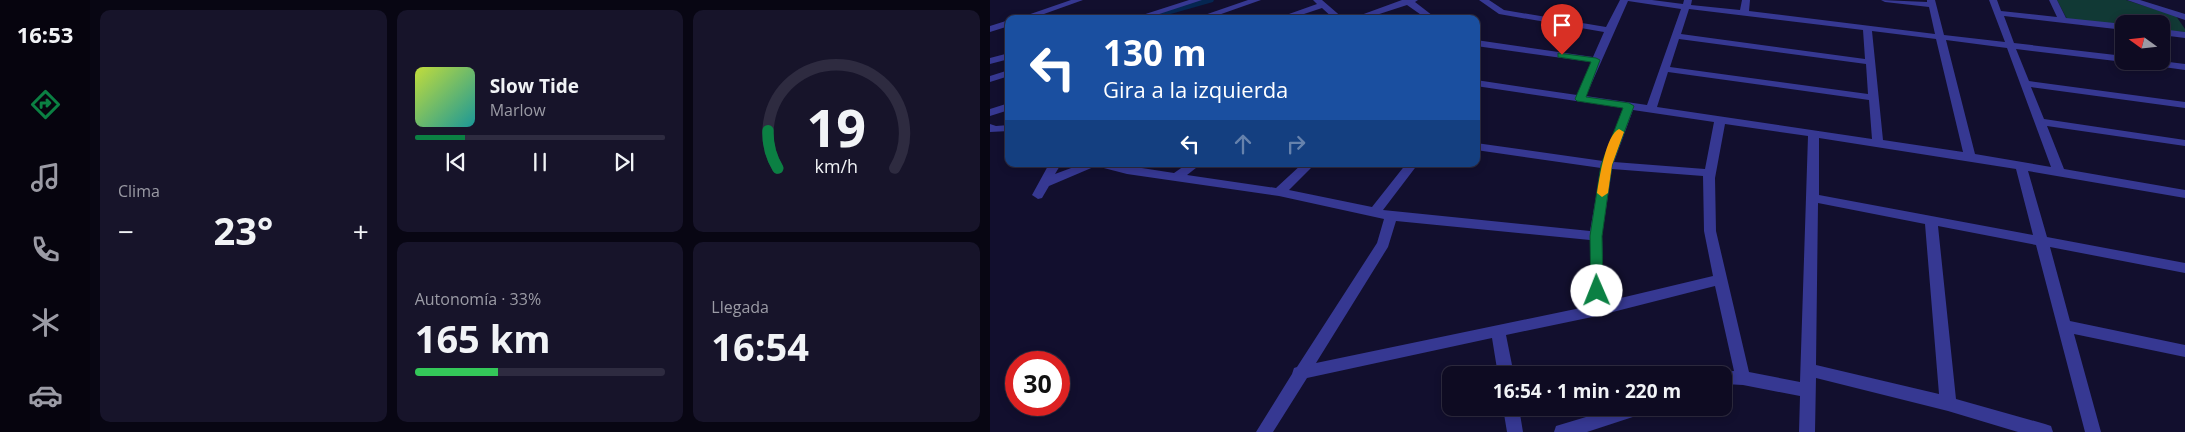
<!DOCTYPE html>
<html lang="es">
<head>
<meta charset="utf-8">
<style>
  body { margin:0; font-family:"Open Sans",sans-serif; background:#17142a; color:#f1f3f6; height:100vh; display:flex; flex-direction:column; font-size:19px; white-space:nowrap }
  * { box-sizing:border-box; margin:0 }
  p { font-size:16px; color:#9b9ba5 }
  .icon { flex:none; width:28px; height:28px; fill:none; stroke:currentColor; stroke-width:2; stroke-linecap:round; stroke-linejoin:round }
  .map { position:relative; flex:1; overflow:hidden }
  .details { display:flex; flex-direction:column; gap:10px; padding:10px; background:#080613; width:900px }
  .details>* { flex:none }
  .top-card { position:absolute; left:15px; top:15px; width:475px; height:152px; border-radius:10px; box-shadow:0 2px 8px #0003,0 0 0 1px #2e2b40; background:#1a4fa0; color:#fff; overflow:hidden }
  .needle { width:32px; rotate:285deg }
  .buttons { position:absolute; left:1125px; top:15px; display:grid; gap:10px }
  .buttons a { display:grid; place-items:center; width:55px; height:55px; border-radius:10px; background:#0e0b22; box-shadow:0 2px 8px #0003,0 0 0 1px #2e2b40; font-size:25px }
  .speed { position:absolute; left:15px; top:351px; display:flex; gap:10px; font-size:25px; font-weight:700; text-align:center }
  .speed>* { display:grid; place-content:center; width:65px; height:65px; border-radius:50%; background:#0e0b22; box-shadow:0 2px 8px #0003,0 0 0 1px #2e2b40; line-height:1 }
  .speed .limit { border:8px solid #d22; background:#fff; color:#111 }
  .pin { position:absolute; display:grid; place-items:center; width:42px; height:42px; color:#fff; margin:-51px -21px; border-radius:50% 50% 50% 0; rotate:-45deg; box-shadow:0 0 5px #0007 }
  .pin .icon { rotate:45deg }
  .me { position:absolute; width:55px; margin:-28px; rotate:359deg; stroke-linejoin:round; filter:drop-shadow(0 0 4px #0008) }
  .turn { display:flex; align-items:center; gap:18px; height:105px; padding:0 15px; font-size:22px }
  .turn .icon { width:65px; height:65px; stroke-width:2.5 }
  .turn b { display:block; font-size:35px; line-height:42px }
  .lanes { display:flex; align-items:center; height:48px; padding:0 15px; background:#0003; justify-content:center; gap:25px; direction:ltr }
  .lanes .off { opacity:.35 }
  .big { font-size:38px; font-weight:700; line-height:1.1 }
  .details .card { flex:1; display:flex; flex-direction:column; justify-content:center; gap:8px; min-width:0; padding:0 18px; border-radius:10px; background:#17142a }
  .details .dial { align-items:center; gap:0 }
  .dial svg { height:130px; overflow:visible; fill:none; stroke:#2e2b40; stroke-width:7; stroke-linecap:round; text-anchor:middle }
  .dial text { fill:#f1f3f6; stroke:none }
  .song { display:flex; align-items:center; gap:15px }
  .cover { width:60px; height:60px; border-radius:8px; background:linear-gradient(135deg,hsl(70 70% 55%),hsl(180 70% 35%)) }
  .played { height:5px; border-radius:2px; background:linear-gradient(90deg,#0b8043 20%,#2e2b40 20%) }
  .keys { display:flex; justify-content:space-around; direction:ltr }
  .heat { display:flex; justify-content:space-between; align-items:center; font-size:28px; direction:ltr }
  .charge { height:8px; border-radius:4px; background:linear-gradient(90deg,#34c759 33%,#2e2b40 0) }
  .details .tiles { flex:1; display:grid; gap:10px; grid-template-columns:repeat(3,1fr) }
  .card:first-child { grid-row:span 2 }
  .trip { position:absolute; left:452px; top:366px; width:290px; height:50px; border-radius:10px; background:#0e0b22; box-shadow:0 2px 8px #0003,0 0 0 1px #2e2b40; font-weight:700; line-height:50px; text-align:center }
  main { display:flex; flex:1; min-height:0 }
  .tabs { display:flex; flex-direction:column; width:90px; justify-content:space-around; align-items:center; background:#06040e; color:#9b9ba5 }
  .tabs .icon { width:35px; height:35px }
  .tabs .current { color:#0b8043 }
  .tabs b { font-size:22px; color:#f1f3f6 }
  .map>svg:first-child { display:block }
  .green { fill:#113935 }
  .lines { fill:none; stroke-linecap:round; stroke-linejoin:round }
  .canal { fill:#052651; fill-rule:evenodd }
  .street { fill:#363892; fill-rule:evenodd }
  .route { fill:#0b8043; stroke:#07532c }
  .slow { fill:#f59e0b }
</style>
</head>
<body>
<main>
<nav class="tabs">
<b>16:53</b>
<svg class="icon current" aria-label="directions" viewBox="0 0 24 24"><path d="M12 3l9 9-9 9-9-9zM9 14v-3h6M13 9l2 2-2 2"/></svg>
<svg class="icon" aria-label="music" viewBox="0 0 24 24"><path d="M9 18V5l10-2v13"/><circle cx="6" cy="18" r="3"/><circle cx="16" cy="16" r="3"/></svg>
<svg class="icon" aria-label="phone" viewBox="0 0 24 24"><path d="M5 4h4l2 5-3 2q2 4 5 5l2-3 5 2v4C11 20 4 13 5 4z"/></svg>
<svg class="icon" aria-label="climate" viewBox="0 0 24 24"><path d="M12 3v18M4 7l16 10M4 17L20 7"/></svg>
<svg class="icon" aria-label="car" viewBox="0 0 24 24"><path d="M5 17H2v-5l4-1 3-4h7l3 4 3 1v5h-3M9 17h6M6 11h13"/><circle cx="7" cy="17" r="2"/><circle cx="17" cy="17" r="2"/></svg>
</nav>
<section class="details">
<div class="tiles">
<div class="card"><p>Clima</p>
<div class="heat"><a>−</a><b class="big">23°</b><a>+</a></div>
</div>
<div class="card">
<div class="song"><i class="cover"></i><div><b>Slow Tide</b><p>Marlow</p></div></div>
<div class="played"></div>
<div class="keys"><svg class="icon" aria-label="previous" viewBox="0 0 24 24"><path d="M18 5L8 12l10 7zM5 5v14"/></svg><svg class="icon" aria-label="pause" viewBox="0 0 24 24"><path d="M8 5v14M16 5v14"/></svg><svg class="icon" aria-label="next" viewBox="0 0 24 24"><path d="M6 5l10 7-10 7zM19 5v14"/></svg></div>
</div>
<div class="card dial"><svg viewBox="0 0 100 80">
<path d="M14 69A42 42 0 1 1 86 69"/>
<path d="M14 69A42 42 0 0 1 8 46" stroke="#0b8043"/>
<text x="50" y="56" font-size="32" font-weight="700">19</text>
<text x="50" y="72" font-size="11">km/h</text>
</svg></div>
<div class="card"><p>Autonomía · 33%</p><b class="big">165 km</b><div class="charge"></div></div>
<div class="card"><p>Llegada</p><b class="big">16:54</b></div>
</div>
</section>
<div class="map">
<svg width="1195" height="432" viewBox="0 0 1195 432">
  <rect width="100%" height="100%" fill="#120f2e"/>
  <path class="green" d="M1067,0H1136L1186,16L1195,29V32L1171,30V24H1134V25L1077,19Z"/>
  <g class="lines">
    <path class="canal" d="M207,0H224L223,2L163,19L147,18L149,16Z"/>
    <path class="street" d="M81,0H93L40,19H26Z
      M199,0H212L154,19H140Z
      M258,0H271L217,19H203Z
      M323,0H332L354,19H344L332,8L299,19H285L327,4Z
      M412,0H428L425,2L447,19H437L417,5L374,19H360Z
      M489,0H499L514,10L616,27L630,0H662L693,4L694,0H702L701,5L750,10L752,0H760L759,11L945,34L939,7L895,2L891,0L937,2V0H945L954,35L1015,42L999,0H1007L1011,11L1067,17L1059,0H1067L1076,18L1134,24V30L1014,16L1024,43L1134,56V61H1136L1134,62L1026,49L1039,81L1195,102V108L1041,87L1054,119L1195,140V146L1057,126L1074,169L1195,190V198L1038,171L1057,237L1195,263V273L1060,247L1080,321L1195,345V357L1084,334L1111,432H1095L1046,245L948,226L966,399L1055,424L1061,426L1063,432H1028L958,411L826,378L825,432H809L810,396L753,385L734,384V375H727L728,372L744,371L725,286L607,316L516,335L524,375H508L502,338L317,378L283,432H266L302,374L304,368L307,367L387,243L394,219L289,196L137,174L106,166L59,186L52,198L48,199L42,195L59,164H71L65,174L92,164H126L184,173L197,164H211L197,175L286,188L312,164H325L299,190L382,207L416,164H428L393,210L600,231L611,168L486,150V143L613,161L633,108L486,86V80L587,95L601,62L486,46V40L603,57L614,32L509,14ZM638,1L691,9L657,105L596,96ZM699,9L873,30L875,59L691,34ZM882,31L946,39L973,152L893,140ZM689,39L876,64L878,94L680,67ZM956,40L1017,48L1061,167L985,154ZM678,72L879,100L882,139L667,107ZM643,110L724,122L715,169L624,162ZM735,124L818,136L810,382L759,372L726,231L725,178ZM829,138L1026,169L1043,235L829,195ZM622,169L713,176L714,231L723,276L614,302L612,236ZM828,203L935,224L949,394L826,365ZM406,221L600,240V306L326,363L398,247Z
      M1137,0H1150L1195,14V20Z
      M19,20V26L0,32V26Z
      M1171,29L1195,32V38L1171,35Z
      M19,53V59L0,64V58Z
      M1147,61H1171L1195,64V70L1152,64Z
      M19,70V76L0,82V76Z
      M19,103V110L0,116V109Z
      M0,124L6,126L19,125V131L0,132Z
      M513,408H529L533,432H517Z
      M626,408H657L655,413L597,432H564L566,426Z"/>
  </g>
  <path class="route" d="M568,53L606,58L610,60L596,97L639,103L644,106L622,165L612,236L613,291L611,295H603L601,291L600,236L611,165L633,108L587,101L585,99L601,62L568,57Z"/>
  <path class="slow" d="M629,129L634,132L622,165L618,193L612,197L607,193C609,180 616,134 629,129Z"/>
</svg>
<div class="buttons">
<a><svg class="needle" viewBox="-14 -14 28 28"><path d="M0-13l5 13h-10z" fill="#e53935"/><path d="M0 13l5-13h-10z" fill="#9b9ba5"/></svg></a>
</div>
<div class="speed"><div class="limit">30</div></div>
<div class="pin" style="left:572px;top:55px;background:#d93025"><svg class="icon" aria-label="arrive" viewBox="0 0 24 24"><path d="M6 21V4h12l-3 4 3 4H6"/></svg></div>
<svg class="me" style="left:607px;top:291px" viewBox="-20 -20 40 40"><circle r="19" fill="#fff"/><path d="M0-13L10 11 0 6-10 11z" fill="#0b8043"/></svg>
<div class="trip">16:54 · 1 min · 220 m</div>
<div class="top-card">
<div class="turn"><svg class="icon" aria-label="left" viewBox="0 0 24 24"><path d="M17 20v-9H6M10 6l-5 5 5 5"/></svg><div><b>130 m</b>Gira a la izquierda</div></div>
<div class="lanes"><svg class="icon" aria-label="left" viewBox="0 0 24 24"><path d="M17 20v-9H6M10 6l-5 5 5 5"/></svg><svg class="icon off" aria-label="ahead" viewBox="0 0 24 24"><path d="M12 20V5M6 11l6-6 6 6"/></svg><svg class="icon off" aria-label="right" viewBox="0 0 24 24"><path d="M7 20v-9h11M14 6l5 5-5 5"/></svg></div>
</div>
</div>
</main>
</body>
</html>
